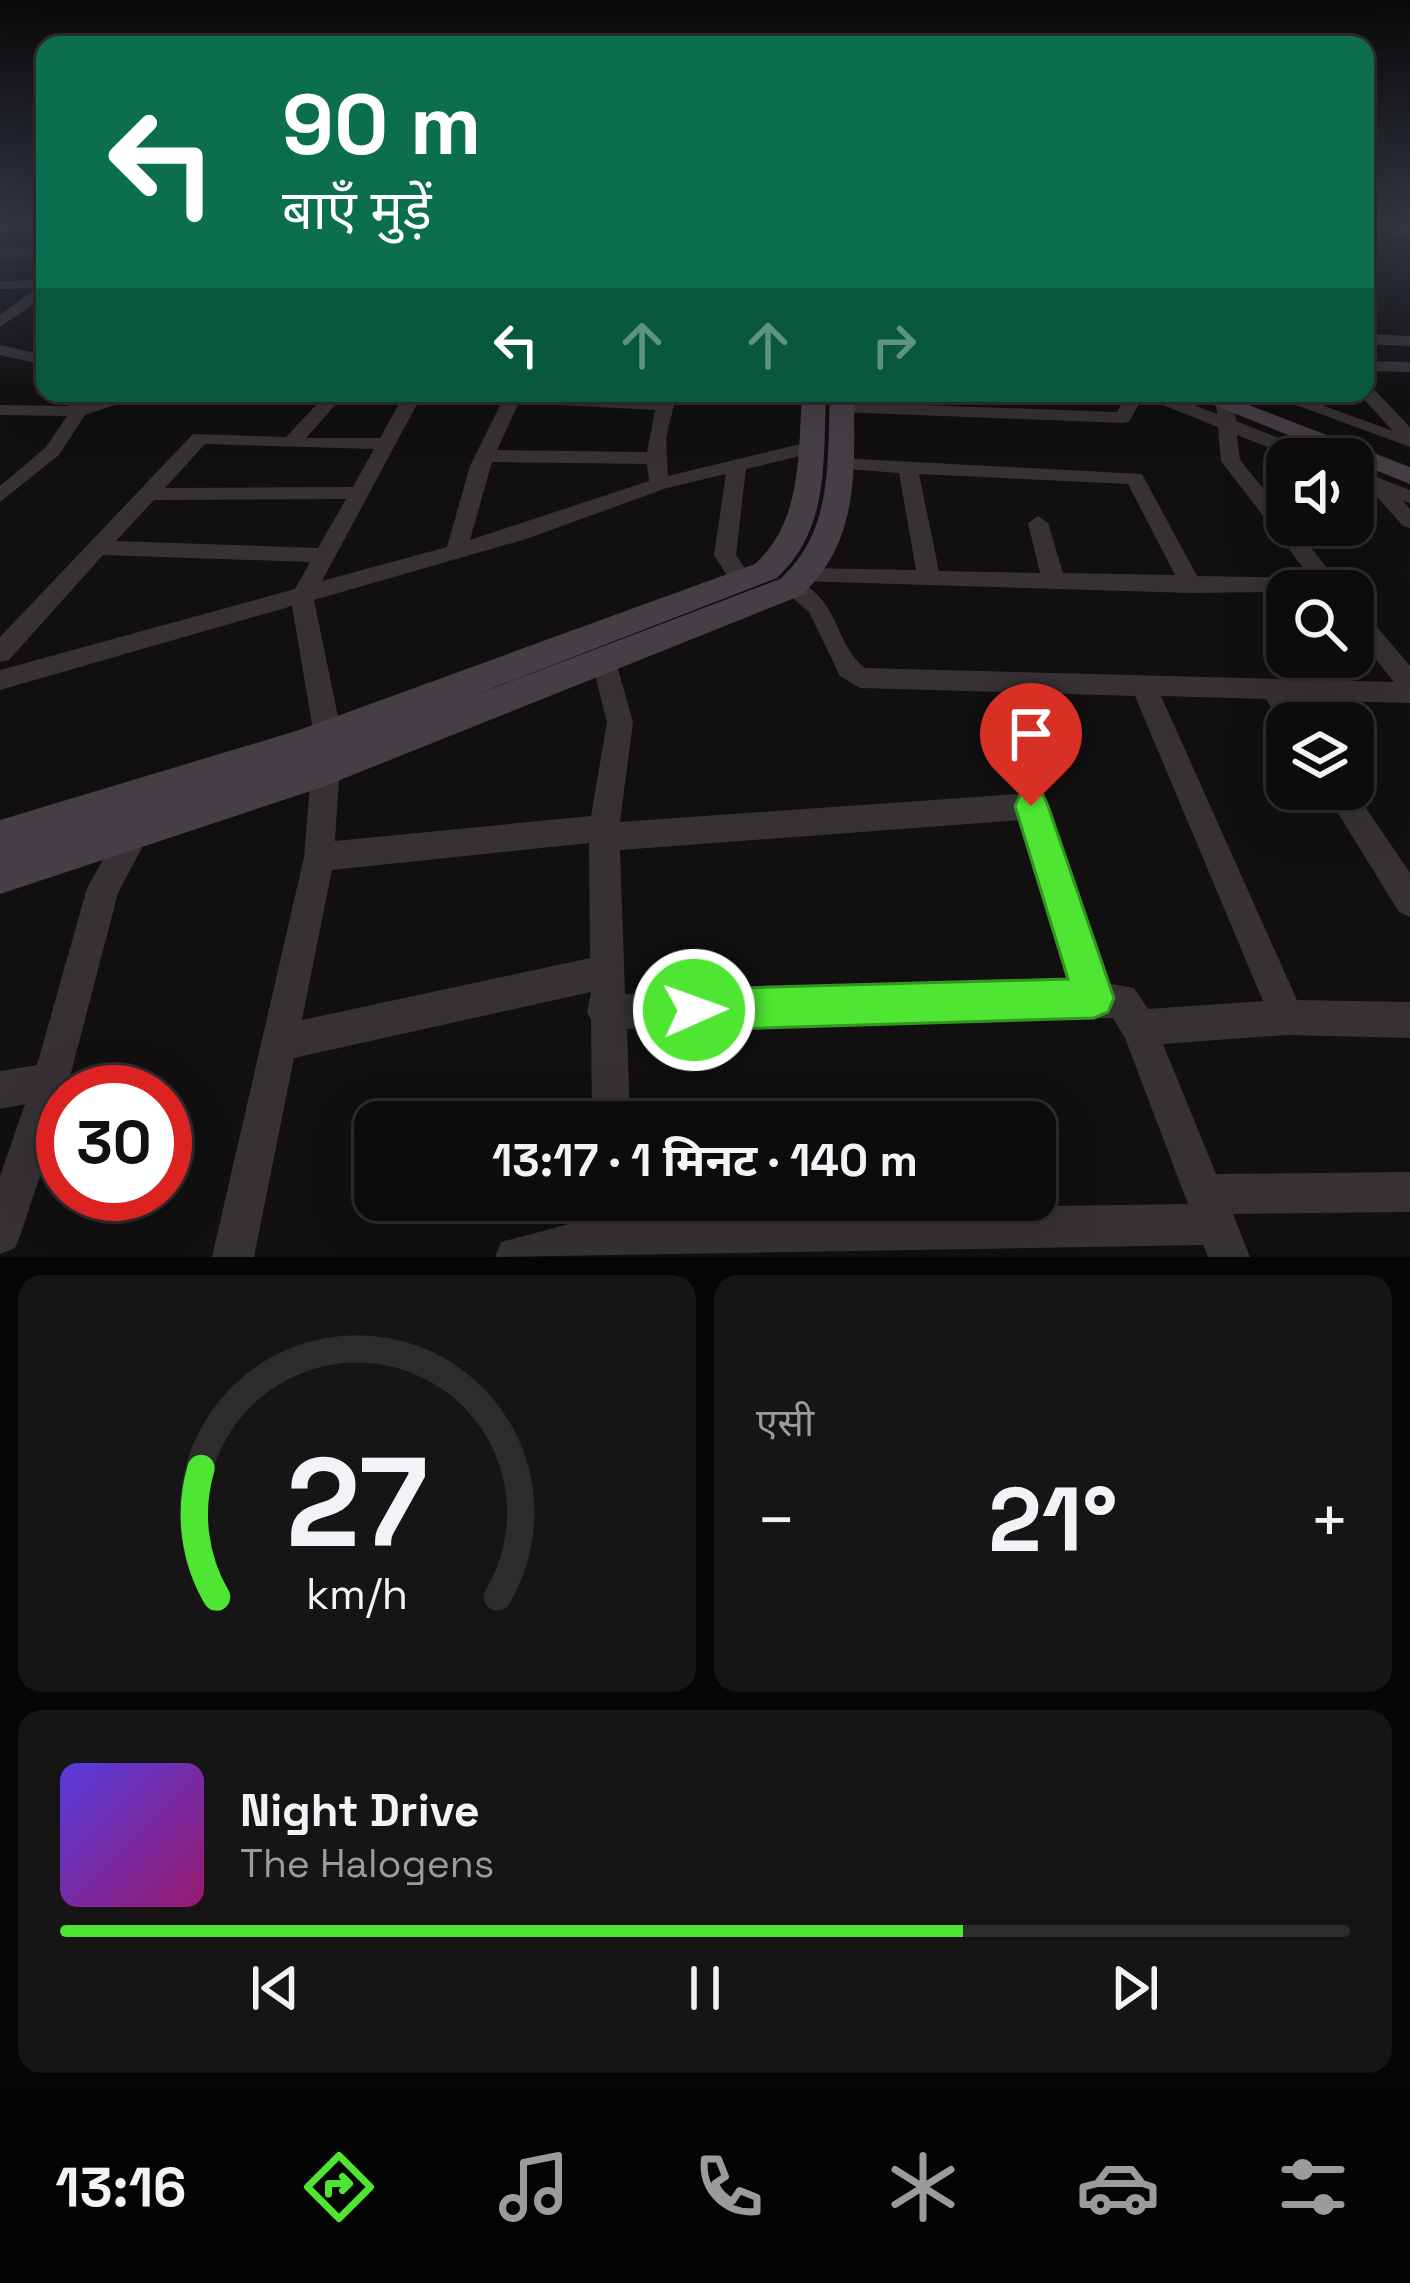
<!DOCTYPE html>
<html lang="hi">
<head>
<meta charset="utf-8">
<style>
  body { margin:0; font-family:"Space Grotesk","Noto Sans Devanagari",sans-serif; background:#161415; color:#f1f3f6; height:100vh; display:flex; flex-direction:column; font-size:45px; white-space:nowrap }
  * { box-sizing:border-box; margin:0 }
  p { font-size:39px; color:#9a9b9d }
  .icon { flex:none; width:66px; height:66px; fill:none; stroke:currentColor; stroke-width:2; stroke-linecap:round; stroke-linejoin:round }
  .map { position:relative; height:1257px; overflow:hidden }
  .drawer { display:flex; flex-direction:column; gap:18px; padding:18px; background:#070607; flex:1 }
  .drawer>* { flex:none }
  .top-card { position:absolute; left:36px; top:36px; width:1338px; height:366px; border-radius:24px; box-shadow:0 12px 48px #0002,0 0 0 3px #2d2b2d; background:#0b6e4f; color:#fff; overflow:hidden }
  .tools { position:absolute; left:1266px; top:438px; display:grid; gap:24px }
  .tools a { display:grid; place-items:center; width:108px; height:108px; border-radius:24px; background:#0d0b0c; box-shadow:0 12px 48px #0002,0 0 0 3px #2d2b2d; font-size:60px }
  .speed { position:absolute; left:36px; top:1065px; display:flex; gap:24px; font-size:60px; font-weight:700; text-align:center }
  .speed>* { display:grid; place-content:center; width:156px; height:156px; border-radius:50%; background:#0d0b0c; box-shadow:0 12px 48px #0002,0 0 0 3px #2d2b2d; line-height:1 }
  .speed .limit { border:18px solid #d22; background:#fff; color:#111 }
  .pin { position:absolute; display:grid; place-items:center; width:102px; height:102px; color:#fff; margin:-123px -51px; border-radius:50% 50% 50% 0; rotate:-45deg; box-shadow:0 0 12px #0007 }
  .pin .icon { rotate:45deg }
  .me { position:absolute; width:132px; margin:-66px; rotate:88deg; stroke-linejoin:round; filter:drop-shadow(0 0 9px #0008) }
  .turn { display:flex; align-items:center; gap:42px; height:252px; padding:0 48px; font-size:54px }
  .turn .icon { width:156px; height:156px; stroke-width:2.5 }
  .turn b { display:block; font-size:84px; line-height:102px }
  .lanes { display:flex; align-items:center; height:114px; padding:0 48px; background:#0003; justify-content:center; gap:60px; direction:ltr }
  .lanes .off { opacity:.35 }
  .big { font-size:90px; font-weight:700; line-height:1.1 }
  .drawer .tile { flex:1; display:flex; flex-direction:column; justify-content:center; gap:18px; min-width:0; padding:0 42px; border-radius:24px; background:#161415 }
  .drawer .dial { align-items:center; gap:0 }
  .dial svg { height:312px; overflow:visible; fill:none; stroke:#2d2b2d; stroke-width:7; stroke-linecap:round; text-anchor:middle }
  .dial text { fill:#f1f3f6; stroke:none }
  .song { display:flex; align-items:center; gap:36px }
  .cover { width:144px; height:144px; border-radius:18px; background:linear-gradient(135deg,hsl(250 70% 55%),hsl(320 70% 35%)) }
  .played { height:12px; border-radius:6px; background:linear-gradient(90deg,#4ee632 70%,#2d2b2d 70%) }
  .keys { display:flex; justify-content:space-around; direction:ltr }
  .heat { display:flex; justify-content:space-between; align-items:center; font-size:66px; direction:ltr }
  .drawer .tiles { flex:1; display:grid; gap:18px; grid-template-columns:1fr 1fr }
  .tile:last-child { grid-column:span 2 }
  .trip { position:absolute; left:354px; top:1101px; width:702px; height:120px; border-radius:24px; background:#0d0b0c; box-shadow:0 12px 48px #0002,0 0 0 3px #2d2b2d; font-weight:700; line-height:120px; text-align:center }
  .dock { display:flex; height:192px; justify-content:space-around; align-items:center; background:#050405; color:#9a9b9d }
  .dock .icon { width:84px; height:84px }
  .dock .on { color:#4ee632 }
  .dock b { font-size:54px; color:#f1f3f6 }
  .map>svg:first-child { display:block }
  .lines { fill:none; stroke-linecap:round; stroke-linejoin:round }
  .lane { stroke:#353135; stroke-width:9 }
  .street { fill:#353135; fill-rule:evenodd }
  .secondary { fill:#453f45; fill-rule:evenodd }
  .route { fill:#4ee632; stroke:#339620; stroke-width:3 }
</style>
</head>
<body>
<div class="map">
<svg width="1410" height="1257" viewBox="0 0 1410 1257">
  <rect width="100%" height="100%" fill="#110f10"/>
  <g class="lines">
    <path class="lane" d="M1276,393L1410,442"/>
    <path class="street" d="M0,225H26L0,230Z
      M0,249H45V257H0Z
      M45,280V296L0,327V315L37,288L0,289V281Z
      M1365,334L1410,336V346L1365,344Z
      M0,345L45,355V365L0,355Z
      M1365,361L1410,362V372L1365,371Z
      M1365,385L1371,386L1410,427V444L1403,442L1359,394L1365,393Z
      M70,393H88L87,403L117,393H346L306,438H380L405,393H423L322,581L447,547L470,466L506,393L658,399L659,393H677L666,438L668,476L809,442L816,444V452L746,469L736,555L754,582L751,588H735L714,555L726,474L667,488L526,539L314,600L342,736L335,841L591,816L607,722L592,662L595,655H613L616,662L633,722L620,822L1031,793L1041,797L1046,806L1106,983L1134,988L1148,1009L1263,1001L1135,696L860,688L840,676L809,612L780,587L783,581H799L796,576L799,571L807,568L916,570L899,473L832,468L829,464L839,458L1142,474L1197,576L1311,578L1221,461L1218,427L1143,397L1129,422L1123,423L841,412L832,407L841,402L1117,412L1128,393H1164L1217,414L1216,404L1225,399L1234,404L1236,421L1322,455L1325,459H1298L1237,435L1240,460L1287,518V525H1293L1345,591L1191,593L799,581C841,604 834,643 865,668L1394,682L1353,631V606L1361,608L1410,666V703L1294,700L1308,723H1287V731L1266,699L1161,696L1297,1000L1410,1002V1038L1287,1035L1163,1044L1216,1174L1410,1172V1212L1233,1214L1250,1257H1208L1203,1245L495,1257L501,1242L595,1217V1200H635L636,1212L1188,1204L1125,1038L1113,1018L627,1029L630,1122H592L591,1020L587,1012L591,992L294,1058L254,1257H212L304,857L314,736L292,606L0,690V670L295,589L310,562L103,555L9,660L0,662V637L193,434L286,437L317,404L124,402L85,415L59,455L0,502V486L46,447L67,416L0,415V405L69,406ZM519,403L655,410L647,452L497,450ZM205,444L374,449L353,487L165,488ZM492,462L647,464L649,481L470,540ZM919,474L1128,484L1175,575L1063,573L1048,523L1038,516L1028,523L1040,573L939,571ZM346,499L318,548L116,541L154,500ZM1021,820L1072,984L625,994L620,850ZM589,843L590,958L302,1020L332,870Z
      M1353,468L1410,490V503L1403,501L1410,509V528L1403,526L1369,488L1353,481Z
      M1323,789H1353L1410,873V917L1399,912Z
      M136,817L147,821L151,831L118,893L66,1092H63L60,1116L21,1233L15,1248L0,1254V1176L25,1104L0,1109V1071L37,1065L87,888L125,821Z"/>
    <path class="secondary" d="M1373,225L1410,227V237L1375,229Z
      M802,393H826C823,461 830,528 777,578L467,698L780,579C834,531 827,461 830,393H854C854,468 861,539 802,595L320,788L0,894V820L296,731L755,564C803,520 798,453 802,393Z
      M1184,393H1217L1410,467V484Z"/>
  </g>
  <linearGradient id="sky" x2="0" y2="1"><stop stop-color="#090809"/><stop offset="0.56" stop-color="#323742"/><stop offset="1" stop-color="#323742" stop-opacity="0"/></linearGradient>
  <rect width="1410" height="401" fill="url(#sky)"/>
  <path class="route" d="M1031,791L1043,795L1048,806L1114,998L1108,1012L1094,1018L694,1030L680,1024L674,1010L680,995L694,989L1068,979L1015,806L1020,795Z"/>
</svg>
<div class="tools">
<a><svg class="icon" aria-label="sound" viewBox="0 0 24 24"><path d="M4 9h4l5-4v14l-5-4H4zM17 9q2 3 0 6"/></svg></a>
<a><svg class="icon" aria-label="search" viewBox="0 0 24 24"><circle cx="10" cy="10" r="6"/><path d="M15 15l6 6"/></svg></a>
<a><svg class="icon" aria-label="layers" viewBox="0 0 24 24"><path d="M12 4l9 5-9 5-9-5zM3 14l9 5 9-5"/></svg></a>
</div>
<div class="speed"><div class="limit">30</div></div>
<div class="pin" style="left:1031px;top:806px;background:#d93025"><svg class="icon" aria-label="arrive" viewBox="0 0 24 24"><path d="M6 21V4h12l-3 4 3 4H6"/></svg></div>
<svg class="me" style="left:694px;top:1010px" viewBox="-20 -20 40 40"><circle r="17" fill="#4ee632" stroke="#fff" stroke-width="3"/><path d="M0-11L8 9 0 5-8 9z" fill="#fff"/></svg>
<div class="trip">13:17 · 1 मिनट · 140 m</div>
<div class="top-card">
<div class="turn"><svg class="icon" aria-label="left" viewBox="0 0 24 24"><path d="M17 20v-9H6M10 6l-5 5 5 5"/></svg><div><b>90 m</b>बाएँ मुड़ें</div></div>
<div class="lanes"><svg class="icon" aria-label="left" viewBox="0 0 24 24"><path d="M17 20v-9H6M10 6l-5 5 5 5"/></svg><svg class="icon off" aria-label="ahead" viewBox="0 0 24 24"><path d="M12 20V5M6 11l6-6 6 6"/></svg><svg class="icon off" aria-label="ahead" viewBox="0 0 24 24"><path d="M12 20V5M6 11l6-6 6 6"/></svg><svg class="icon off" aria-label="right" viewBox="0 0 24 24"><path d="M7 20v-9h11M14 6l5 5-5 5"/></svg></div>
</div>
</div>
<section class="drawer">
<div class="tiles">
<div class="tile dial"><svg viewBox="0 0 100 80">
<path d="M14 69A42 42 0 1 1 86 69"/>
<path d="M14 69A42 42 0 0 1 10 36" stroke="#4ee632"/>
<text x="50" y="56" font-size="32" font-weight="700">27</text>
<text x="50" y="72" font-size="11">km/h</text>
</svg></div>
<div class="tile"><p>एसी</p>
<div class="heat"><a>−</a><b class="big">21°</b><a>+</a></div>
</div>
<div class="tile">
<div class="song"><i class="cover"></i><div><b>Night Drive</b><p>The Halogens</p></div></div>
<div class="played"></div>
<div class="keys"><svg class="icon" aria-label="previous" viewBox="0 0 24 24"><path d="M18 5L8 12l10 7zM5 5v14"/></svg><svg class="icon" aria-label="pause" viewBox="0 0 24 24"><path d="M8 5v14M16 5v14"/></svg><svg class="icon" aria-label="next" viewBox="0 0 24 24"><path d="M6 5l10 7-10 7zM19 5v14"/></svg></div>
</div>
</div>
</section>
<nav class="dock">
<b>13:16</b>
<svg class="icon on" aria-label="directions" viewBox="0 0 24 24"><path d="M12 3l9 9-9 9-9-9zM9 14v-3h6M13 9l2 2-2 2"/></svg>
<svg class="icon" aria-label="music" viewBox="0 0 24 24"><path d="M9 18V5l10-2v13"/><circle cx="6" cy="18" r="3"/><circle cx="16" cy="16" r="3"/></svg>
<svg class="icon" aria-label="phone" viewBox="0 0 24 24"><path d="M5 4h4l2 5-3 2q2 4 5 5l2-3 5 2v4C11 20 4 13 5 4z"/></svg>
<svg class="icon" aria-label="climate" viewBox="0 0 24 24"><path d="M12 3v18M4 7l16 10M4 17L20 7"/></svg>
<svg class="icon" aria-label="car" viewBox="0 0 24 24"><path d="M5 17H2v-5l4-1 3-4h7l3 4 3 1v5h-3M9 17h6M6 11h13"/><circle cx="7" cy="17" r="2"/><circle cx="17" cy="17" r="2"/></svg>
<svg class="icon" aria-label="filters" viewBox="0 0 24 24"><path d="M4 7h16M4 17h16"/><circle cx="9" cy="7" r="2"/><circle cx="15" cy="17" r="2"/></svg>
</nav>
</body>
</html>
